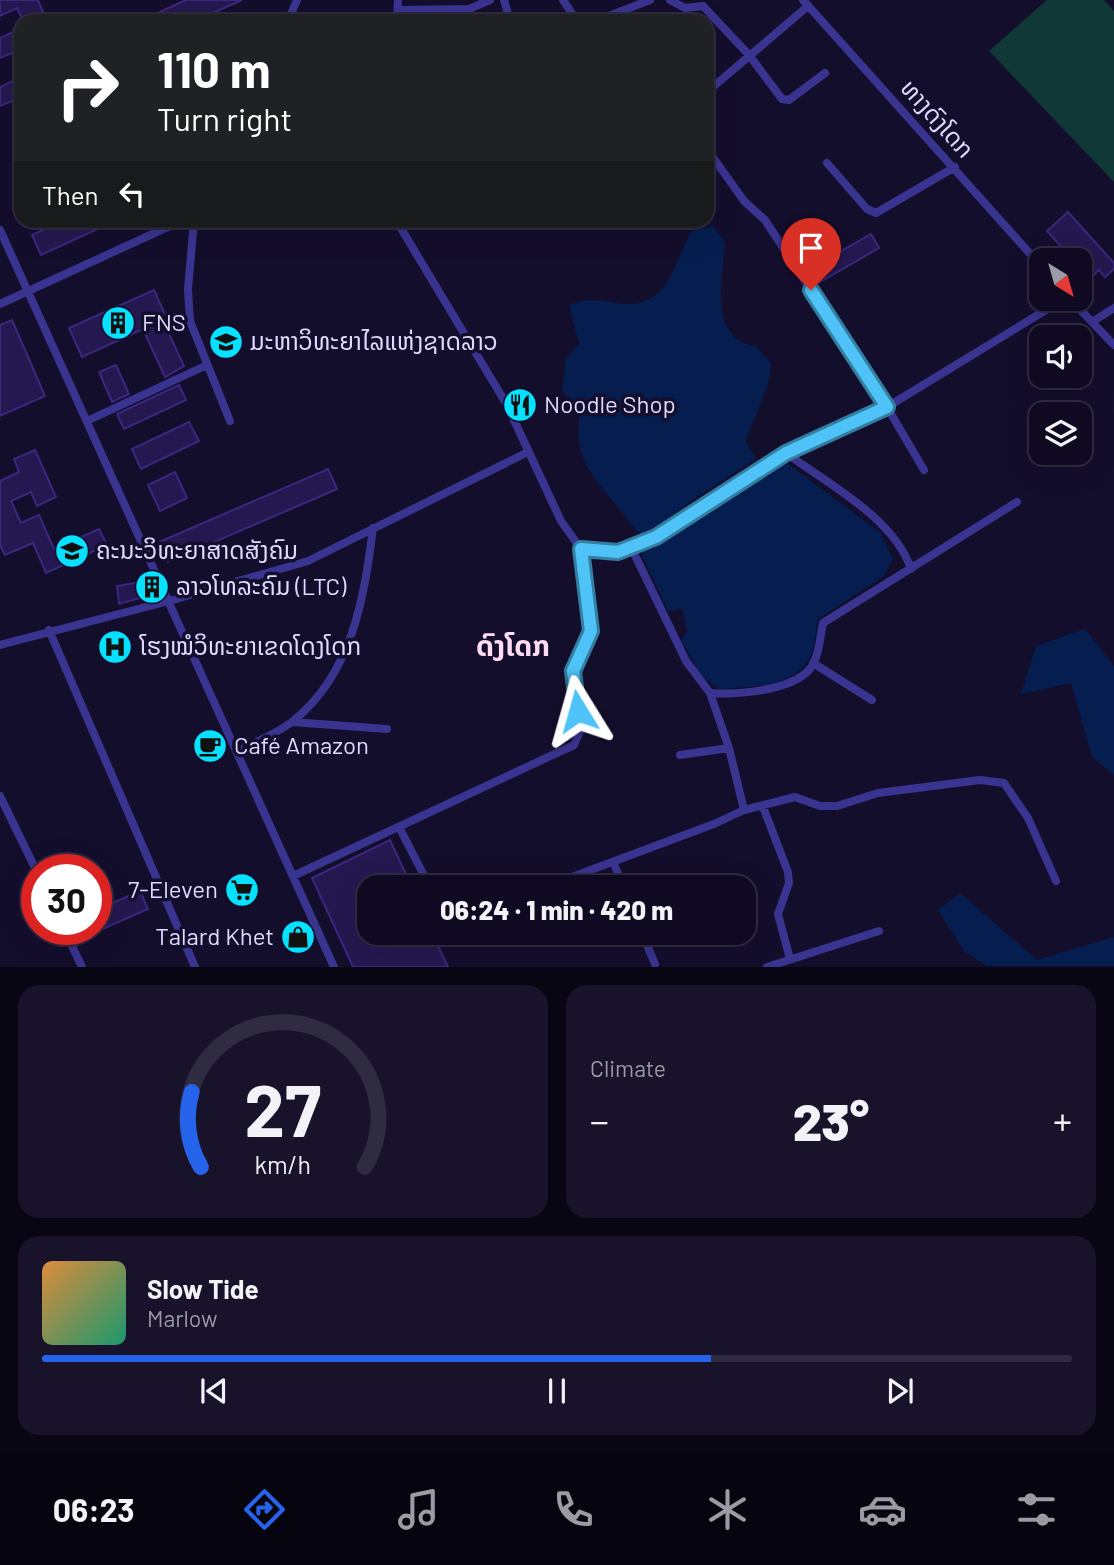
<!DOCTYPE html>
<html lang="en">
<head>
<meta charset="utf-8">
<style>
  body { margin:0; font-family:Barlow,"Noto Sans Lao",sans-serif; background:#18132a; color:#f1f3f6; height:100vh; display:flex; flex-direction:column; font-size:26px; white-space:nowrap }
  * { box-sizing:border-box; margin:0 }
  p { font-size:23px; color:#9b9aa5 }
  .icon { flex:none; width:38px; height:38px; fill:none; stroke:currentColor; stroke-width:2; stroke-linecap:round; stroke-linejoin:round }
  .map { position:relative; height:967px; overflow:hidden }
  .panel { display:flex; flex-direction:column; gap:18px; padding:18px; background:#080613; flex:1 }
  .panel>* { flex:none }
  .hud { position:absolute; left:14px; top:14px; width:700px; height:214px; border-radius:21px; box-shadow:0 7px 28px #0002,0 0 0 2px #2f2b40; background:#202124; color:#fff; overflow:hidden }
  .needle { width:46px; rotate:143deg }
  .tools { position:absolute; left:1029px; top:248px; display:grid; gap:14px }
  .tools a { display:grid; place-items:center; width:63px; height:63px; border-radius:14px; background:#0f0a22; box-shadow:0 7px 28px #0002,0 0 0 2px #2f2b40; font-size:35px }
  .speed { position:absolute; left:21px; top:854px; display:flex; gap:14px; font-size:35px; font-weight:700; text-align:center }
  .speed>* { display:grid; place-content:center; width:91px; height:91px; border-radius:50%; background:#0f0a22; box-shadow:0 7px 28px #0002,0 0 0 2px #2f2b40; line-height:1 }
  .speed .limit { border:10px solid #d22; background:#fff; color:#111 }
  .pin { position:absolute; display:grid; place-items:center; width:60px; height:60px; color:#fff; margin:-72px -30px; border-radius:50% 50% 50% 0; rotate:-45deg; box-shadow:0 0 7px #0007 }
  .pin .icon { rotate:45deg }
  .me { position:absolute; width:77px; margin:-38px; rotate:352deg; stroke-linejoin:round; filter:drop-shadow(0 0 5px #0008) }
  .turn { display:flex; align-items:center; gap:24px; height:147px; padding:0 28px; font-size:32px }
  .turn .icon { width:91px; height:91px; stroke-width:2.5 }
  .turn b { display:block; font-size:49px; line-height:60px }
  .then { display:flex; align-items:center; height:66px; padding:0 28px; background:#0003; gap:14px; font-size:26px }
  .big { font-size:52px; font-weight:800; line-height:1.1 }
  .panel .tile { flex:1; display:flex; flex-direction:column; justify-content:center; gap:10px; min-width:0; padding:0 24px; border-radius:21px; background:#18132a }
  .panel .dial { align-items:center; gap:0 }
  .dial svg { height:182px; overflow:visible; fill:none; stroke:#2f2b40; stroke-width:7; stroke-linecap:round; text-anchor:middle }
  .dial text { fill:#f1f3f6; stroke:none }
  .song { display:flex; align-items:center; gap:21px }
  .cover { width:84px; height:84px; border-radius:10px; background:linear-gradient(135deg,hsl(30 70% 55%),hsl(160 70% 35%)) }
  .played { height:7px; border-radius:4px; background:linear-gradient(90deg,#2563eb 65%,#2f2b40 65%) }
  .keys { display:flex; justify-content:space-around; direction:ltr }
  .heat { display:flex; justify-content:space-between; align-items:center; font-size:38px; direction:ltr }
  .panel .tiles { flex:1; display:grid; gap:18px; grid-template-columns:1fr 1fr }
  .tile:last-child { grid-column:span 2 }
  .trip { position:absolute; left:357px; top:875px; width:399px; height:70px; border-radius:21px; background:#0f0a22; box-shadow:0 7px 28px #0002,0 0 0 2px #2f2b40; font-weight:800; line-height:70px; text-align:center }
  .menu { display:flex; height:112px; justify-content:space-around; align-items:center; background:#06040e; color:#9b9aa5 }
  .menu .icon { width:49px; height:49px }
  .menu .current { color:#2563eb }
  .menu b { font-size:32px; color:#f1f3f6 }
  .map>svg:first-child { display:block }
  .green { fill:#103837 }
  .water { fill:#051e4f }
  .building { fill:#251850; stroke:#3b277f; stroke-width:2 }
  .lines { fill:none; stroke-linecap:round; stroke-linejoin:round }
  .minor { stroke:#3a3491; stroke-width:8 }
  .route-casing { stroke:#337fa1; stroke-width:18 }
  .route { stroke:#4fc3f7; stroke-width:12 }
  .labels { text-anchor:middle; stroke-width:7; stroke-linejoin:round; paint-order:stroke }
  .street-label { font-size:24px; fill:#dfdaff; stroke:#140e2d }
  .poi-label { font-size:24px; fill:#dfdaff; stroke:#140e2d; text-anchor:start }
  .quarter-label { font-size:28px; font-weight:bold; fill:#ffdcf2; stroke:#140e2d }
</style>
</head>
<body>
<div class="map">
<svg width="1114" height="967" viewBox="0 0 1114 967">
  <rect width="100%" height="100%" fill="#140e2d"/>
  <path class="green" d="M1047,0H1104L1114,11V182L989,51Z"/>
  <path class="water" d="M713,226L725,242C723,275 707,340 756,346L771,363C771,391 753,414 746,442L756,459L691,501L646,536L636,531C609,490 567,466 581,410L562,391L566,360L579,344L569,305C587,298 598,300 617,303C667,311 673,267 691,231Z
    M787,463L881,533L893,559L884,576L818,619C816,631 815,647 810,658C794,688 748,687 719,689L702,676L681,640L687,631L682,609L668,611L641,553Z
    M1085,629L1114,666V775L1092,757L1071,683L1021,694L1036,646Z
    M960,893L1037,960L1114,937V966H987L964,951L938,910Z"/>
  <path class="building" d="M0,0H38L47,21H23L17,8L0,16Z
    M186,0H242L195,21H140Z
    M21,28V49L0,58V38Z
    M21,77V97L0,106V87Z
    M1068,212L1114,263V269L1105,277L1099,270L1090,278L1080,267V261H1074L1047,231Z
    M64,220H117L41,255L32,235Z
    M871,234L879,248L815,285L806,271Z
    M154,290L167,319L163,321L184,366L165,377L143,329L82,357L69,328Z
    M12,320L45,396L0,416V325Z
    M116,365L129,394L112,402L99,372Z
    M179,385L186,400L124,429L117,414Z
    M189,422L199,441L141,469L132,449Z
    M35,450L56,497L37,506L31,492L11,501L21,523L39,515L54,549L99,529L107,545L46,573L33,543L5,555L0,545V481L19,472L14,459Z
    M328,469L337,489L168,562L159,542Z
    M175,472L187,498L160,511L148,485Z
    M151,580L157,593L119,604L117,586Z
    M390,840L412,887H369V933H432L448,967H353L312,878Z
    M140,891L148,909L96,932V910Z"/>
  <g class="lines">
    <path class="minor" d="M504,0L510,21
      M563,0L577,21
      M670,0L685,8L703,6L749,55L782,99L789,100L825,73
      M803,0L1041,266
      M398,10L469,9L490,0
      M288,21L297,0
      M397,21L398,0
      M596,21L650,0
      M707,92L808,6
      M707,149L744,201L765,220L887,407L924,470
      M827,163L867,209L876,213L955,167
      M194,220L188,289L190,321L230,421
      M396,220L507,405L561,521L581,549
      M611,220L615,223L622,220
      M0,230L334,967
      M1070,299L1114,345
      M0,304L183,220
      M1092,322L1114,308
      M87,421L207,365
      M786,453C828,484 894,518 911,569
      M631,547L686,661L710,693L729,748L744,810L795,797L820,806H837L878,793L980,780L1004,783L1028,818L1056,881
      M581,549L618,552L656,537L786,453L887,407L1064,299
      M49,630L195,967
      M0,645L169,601L308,561L528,452
      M813,663L872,700
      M710,693C736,695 790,691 809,670C819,659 820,637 823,623L1017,502
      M292,722L387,729
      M237,751C255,742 277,734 293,721C352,674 364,599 373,528
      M680,755L729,748
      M0,796L37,872
      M763,807L788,872L789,883L778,914L790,959
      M399,827L430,887
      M613,862L624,887
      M293,876L574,745L582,727L573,671L591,631L581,549
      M545,887L714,824L744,810
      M64,929L82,967
      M642,933L655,964
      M767,967L879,931"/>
  </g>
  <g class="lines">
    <g class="route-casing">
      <path id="route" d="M578,711L573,671L591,631L581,549L618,552L656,537L786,453L887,407L811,290"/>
    </g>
    <use href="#route" class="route"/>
  </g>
  <defs>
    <g id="building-disc" transform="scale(1.75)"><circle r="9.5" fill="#06e1ff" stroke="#140e2d"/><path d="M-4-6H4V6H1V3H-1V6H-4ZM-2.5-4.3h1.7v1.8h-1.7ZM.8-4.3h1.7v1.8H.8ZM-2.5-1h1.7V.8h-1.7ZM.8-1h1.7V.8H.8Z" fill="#111"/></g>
    <g id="university-disc" transform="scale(1.75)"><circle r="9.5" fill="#06e1ff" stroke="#140e2d"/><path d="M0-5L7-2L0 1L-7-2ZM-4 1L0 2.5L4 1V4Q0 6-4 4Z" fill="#111"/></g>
    <g id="restaurant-disc" transform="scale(1.75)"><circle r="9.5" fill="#06e1ff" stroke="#140e2d"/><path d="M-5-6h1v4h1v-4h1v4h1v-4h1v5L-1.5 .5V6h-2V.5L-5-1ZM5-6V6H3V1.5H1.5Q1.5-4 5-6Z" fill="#111"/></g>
    <g id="school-disc" transform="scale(1.75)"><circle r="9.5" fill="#06e1ff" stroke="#140e2d"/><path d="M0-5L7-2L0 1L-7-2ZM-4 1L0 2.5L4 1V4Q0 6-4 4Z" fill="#111"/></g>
    <g id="hospital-disc" transform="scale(1.75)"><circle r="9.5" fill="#06e1ff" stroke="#140e2d"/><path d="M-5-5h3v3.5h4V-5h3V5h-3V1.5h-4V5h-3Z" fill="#111"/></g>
    <g id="cafe-disc" transform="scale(1.75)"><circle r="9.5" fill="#06e1ff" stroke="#140e2d"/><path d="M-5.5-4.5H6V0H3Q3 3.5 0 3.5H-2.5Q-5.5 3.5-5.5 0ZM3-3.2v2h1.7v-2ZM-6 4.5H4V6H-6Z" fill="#111"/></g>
    <g id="supermarket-disc" transform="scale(1.75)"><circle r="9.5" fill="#06e1ff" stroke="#140e2d"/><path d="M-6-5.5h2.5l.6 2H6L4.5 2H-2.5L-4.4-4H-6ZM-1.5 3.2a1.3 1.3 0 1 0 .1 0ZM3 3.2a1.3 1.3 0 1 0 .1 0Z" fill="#111"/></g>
    <g id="shop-disc" transform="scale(1.75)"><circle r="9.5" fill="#06e1ff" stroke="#140e2d"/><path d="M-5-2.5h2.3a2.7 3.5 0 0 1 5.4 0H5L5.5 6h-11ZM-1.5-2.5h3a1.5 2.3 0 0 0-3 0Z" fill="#111"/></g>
  </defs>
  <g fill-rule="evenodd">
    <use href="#building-disc" x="118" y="323"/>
    <use href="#university-disc" x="226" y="342"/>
    <use href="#restaurant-disc" x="520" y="405"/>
    <use href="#school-disc" x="72" y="551"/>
    <use href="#building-disc" x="152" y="587"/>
    <use href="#hospital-disc" x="115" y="647"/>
    <use href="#cafe-disc" x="210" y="746"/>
    <use href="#supermarket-disc" x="242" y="890"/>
    <use href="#shop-disc" x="298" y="937"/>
  </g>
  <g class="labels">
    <g class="street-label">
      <text transform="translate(937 119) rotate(48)" y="8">ທາງດົງໂດກ</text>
    </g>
    <g class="poi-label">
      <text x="142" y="331">FNS</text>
      <text x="250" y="350">ມະຫາວິທະຍາໄລແຫ່ງຊາດລາວ</text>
      <text x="544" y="413">Noodle Shop</text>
      <text x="96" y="559">ຄະນະວິທະຍາສາດສັງຄົມ</text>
      <text x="176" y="595">ລາວໂທລະຄົມ (LTC)</text>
      <text x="140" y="655">ໂຮງໝໍວິທະຍາເຂດໂດງໂດກ</text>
      <text x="234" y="754">Café Amazon</text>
      <text x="218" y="898" text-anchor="end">7-Eleven</text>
      <text x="274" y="945" text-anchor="end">Talard Khet</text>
    </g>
    <g class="quarter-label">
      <text x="513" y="656">ດົງໂດກ</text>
    </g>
  </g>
</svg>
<div class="tools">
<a><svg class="needle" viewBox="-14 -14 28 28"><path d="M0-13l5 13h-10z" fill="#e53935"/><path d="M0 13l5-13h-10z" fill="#9b9aa5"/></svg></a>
<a><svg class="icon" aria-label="sound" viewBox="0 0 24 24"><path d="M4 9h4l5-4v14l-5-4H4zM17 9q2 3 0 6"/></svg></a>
<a><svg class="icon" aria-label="layers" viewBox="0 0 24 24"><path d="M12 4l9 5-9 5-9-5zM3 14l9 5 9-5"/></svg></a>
</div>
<div class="speed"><div class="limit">30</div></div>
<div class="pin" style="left:811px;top:290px;background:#d93025"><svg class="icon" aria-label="arrive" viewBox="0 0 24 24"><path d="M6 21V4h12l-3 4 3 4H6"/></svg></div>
<svg class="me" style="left:578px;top:711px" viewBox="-20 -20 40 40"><path d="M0-17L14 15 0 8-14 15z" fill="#4fc3f7" stroke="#fff" stroke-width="4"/></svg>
<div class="trip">06:24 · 1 min · 420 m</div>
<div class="hud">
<div class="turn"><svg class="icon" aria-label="right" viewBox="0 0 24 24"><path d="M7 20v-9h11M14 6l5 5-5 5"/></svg><div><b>110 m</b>Turn right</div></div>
<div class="then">Then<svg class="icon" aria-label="left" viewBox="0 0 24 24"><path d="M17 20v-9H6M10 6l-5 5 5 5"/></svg></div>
</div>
</div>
<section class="panel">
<div class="tiles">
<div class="tile dial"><svg viewBox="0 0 100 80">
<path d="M14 69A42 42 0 1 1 86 69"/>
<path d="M14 69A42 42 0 0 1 10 36" stroke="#2563eb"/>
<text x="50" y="56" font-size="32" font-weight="700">27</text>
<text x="50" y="72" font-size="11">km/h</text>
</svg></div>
<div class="tile"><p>Climate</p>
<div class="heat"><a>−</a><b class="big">23°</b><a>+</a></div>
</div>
<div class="tile">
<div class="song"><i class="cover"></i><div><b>Slow Tide</b><p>Marlow</p></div></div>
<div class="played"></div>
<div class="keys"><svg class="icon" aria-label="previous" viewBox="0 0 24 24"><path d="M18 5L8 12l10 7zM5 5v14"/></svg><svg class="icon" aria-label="pause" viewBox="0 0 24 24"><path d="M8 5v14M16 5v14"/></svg><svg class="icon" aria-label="next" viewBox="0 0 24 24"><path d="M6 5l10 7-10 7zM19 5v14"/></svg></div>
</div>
</div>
</section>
<nav class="menu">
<b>06:23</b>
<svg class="icon current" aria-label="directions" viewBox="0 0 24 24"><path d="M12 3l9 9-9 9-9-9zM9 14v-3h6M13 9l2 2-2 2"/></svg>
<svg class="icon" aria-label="music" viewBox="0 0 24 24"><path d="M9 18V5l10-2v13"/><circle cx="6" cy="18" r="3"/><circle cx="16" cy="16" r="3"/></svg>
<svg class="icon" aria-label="phone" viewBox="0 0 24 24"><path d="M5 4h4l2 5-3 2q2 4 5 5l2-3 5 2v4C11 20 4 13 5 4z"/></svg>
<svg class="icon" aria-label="climate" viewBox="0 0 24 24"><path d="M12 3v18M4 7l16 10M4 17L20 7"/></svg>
<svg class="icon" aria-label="car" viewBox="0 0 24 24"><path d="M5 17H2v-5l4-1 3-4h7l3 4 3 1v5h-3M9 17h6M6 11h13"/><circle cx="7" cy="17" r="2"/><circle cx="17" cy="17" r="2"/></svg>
<svg class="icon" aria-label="filters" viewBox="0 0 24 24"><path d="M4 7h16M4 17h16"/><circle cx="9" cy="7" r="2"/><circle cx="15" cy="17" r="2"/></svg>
</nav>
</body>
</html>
